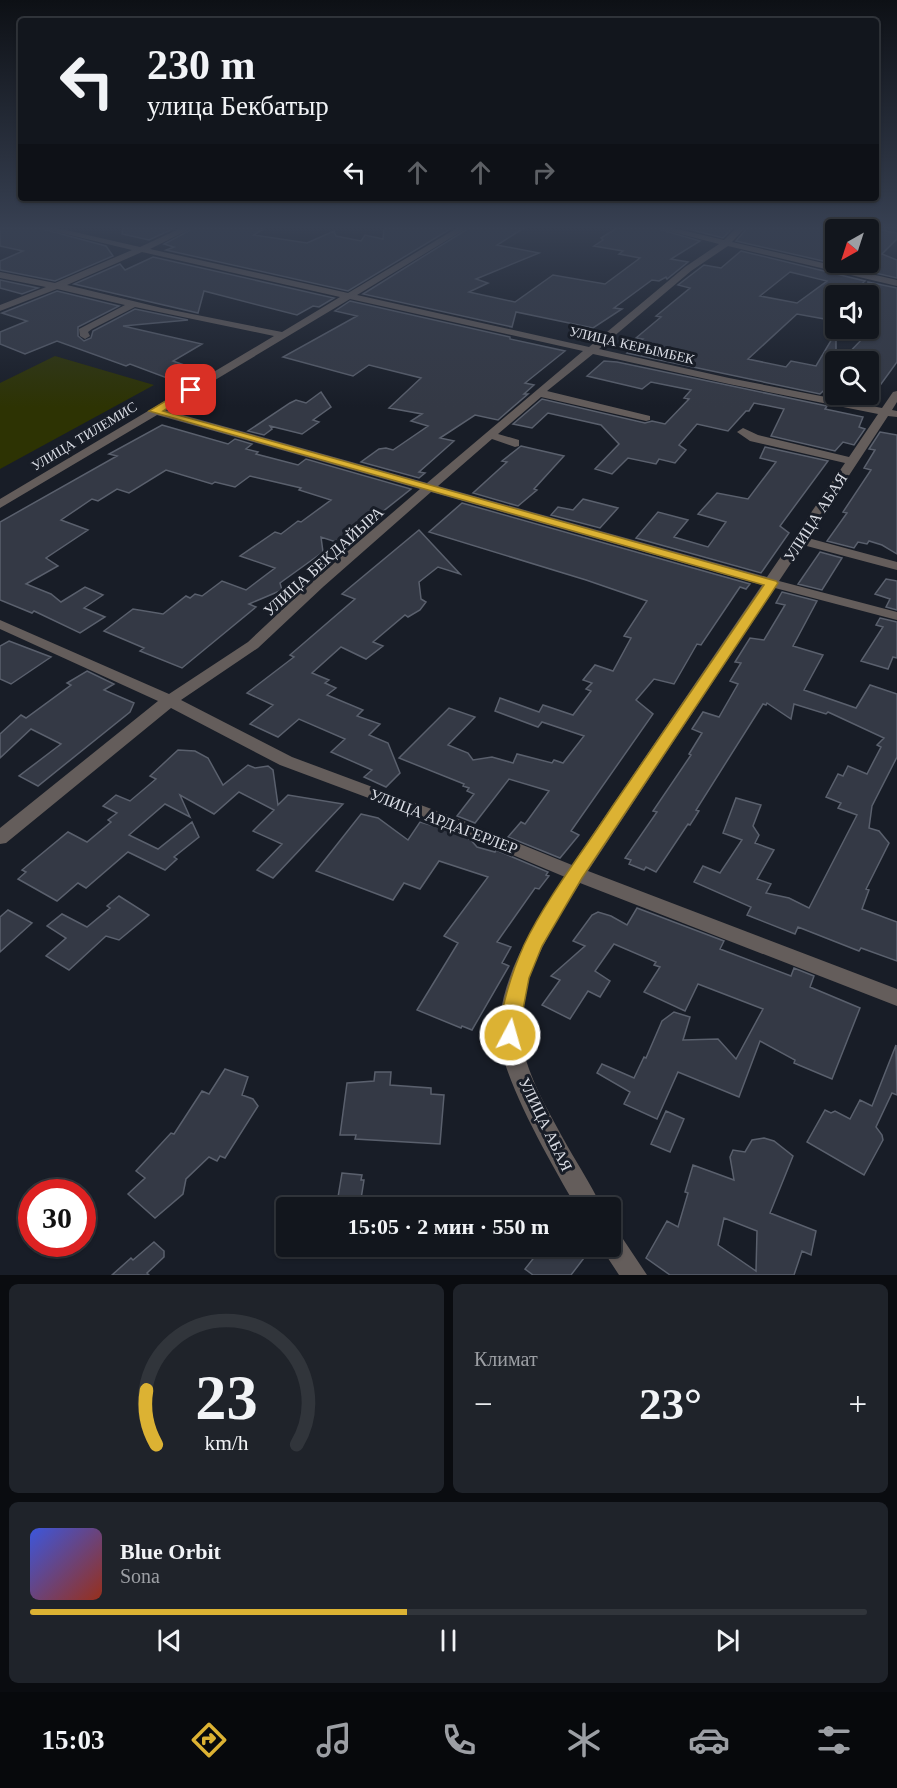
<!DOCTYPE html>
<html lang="ru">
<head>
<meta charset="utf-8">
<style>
  body { margin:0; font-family:"Times New Roman",serif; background:#1f232a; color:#f1f3f6; height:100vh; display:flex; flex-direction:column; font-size:22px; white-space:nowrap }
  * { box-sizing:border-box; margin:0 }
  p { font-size:20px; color:#9c9fa4 }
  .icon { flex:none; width:33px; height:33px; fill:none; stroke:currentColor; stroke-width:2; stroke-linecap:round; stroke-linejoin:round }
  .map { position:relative; height:1275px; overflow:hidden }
  .sheet { display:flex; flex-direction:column; gap:9px; padding:9px; background:#0a0c10; flex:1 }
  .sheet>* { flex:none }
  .banner { position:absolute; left:18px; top:18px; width:861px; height:183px; border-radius:6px; box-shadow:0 2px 4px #0004,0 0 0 2px #31353b; background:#12161d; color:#f1f3f6; overflow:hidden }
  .needle { width:39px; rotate:219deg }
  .buttons { position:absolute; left:825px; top:219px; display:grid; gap:12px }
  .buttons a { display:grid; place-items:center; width:54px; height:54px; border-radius:6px; background:#12161d; box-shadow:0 2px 4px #0004,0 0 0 2px #31353b; font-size:30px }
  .speed { position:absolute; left:18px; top:1179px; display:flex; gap:12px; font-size:30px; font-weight:700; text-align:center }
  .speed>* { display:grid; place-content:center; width:78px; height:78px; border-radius:50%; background:#12161d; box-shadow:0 2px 4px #0004,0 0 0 2px #31353b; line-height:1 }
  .speed .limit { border:9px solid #d22; background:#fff; color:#111 }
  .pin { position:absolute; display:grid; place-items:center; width:51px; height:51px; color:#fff; margin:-26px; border-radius:12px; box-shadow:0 3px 9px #0006 }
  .me { position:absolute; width:66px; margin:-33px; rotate:6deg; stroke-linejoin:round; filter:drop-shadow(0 0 4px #0008) }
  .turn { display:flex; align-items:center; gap:21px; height:126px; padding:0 30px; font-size:27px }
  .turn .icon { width:78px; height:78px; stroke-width:2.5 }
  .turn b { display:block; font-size:42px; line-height:51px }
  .lanes { display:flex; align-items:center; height:57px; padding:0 30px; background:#0003; justify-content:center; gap:30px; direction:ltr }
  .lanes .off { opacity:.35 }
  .big { font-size:45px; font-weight:800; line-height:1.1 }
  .sheet .tile { flex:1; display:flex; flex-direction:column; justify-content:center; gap:9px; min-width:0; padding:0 21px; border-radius:9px; background:#1f232a }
  .sheet .dial { align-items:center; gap:0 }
  .dial svg { height:156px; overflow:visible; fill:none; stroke:#31353b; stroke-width:7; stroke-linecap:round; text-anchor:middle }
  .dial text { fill:#f1f3f6; stroke:none }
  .song { display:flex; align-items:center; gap:18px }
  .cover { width:72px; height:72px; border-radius:9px; background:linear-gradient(135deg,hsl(230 70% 55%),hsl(10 70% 35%)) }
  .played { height:6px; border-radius:3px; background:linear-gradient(90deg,#dcb233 45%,#31353b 45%) }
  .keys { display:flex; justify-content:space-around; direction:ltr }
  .heat { display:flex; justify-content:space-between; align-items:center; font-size:33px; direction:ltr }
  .sheet .tiles { flex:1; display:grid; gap:9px; grid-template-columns:1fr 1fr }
  .tile:last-child { grid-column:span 2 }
  .trip { position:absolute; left:276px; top:1197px; width:345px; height:60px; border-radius:6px; background:#12161d; box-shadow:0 2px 4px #0004,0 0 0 2px #31353b; font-weight:800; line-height:60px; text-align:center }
  .tab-bar { display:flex; height:96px; justify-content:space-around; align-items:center; background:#07090c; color:#9c9fa4 }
  .tab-bar .icon { width:42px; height:42px }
  .tab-bar .selected { color:#dcb233 }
  .tab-bar b { font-size:27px; color:#f1f3f6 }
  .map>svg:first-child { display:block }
  .green { fill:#2d3303 }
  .building { fill:#343945; stroke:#5a606d; stroke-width:1.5; fill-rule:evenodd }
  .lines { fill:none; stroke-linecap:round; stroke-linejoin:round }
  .minor { fill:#645d5b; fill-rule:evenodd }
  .route { fill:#dcb233; stroke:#8f7421; stroke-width:1.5 }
  .labels { text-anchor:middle; stroke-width:6; stroke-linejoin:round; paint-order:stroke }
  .far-street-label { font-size:14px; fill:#d9dce4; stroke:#181d27 }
  .street-label { font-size:16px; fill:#d9dce4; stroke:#181d27 }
</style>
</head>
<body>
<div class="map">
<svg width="897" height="1275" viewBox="0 0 897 1275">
  <rect width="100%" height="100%" fill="#181d27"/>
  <path class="green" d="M55,356L154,385L0,469V383Z"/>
  <path class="building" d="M0,228H39L106,246L113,256L55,281L0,270V261L23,251L0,246Z
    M123,228H175L149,240L122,234Z
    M194,228H265L254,235L307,243L334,231L336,236L361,241L365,235L383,239L384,228H452L348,291L166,250L174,247L164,244Z
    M469,228H524L497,245L539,253L476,279L488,283L469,292L515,302L553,275L605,284L640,258L619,254L623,251L594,246L603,240L601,238L617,228H655L700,241L671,259L688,262L667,279L666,277L659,281L652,280L614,308L622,309L593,328L516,312L512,327L363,294Z
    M684,228H733L723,238Z
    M747,228H871L897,233V239L882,254L897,260V278L736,241ZM836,230H868V262H836Z
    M741,251L865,281L848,296H836V321L797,314L748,359L786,367L791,361L816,366L836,332V379L820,394L627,353L643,339L636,338L661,317L656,316L690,288L678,285L704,265L721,268ZM790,272L827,281L797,303L760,296Z
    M153,257L334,298L319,307L313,306L297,315L204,291L198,313L74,284L120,264L125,270Z
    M0,280L38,288L22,294L0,288Z
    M868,282L897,288V362L868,402V362H840L868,333Z
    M57,291L119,306L78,327V336L84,341L91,338L93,331L135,309L188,320L123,326L202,344L173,361L190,367L167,378L130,364L126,366L57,341L25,354L0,344V332L27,321L2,313Z
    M350,301L510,337V339L565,351L525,383L534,385L524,394H528L498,420L475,415L440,438L454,441L419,472L425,473L419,478L361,462L379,449L386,448L393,450L428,426L411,421L422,414L389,408L421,378L369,365L353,376L283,357L357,316L335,311Z
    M604,361L617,362L827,406L825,409L863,417L859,427L865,429L854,445L843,442L835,451L771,436L784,409L754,403L749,411H746L728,431L697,424L679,445L686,450L675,463L659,459L656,464L628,458L612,474L595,469L619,444L601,425L548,413L532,428L513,424L542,399L645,423L652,421L665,424L689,399L684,398L691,390L651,382L642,389L587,376Z
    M321,392L331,407L313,420L319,422L302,434L270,426L272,429L264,435L248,431L290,403L296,400L306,403Z
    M162,425L228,444L235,439L252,444L246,449L258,452L256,454L298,465L306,459L411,489L342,544L321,537L323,552L280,583L282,590L249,604L256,607L182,668L140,651L144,648L104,631L133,609L163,614L186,596L190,598L195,594L202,596L222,581L246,590L275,568L240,556L275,532L281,534L298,521L301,522L331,500L299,490L301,488L250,476L235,487L215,482L212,484L166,470L129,493L117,489L98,501L92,499L61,520L88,530L46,558L58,566L26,584L51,594L61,602L85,587L103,595L84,608L105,617L80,633L34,611L32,613L0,600V522L117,456L109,454Z
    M880,432L897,435V554L882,545L869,541L867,544L858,542L854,548L827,541L847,513L843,512L871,470L864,468L875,450L869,449Z
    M521,446L564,456L534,489L537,490L518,506L473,493L507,462L502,461Z
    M765,447L828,461L780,526L789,533L761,573L636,538L658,512L688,520L674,537L708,547L726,522L698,514L717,493L748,499L776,462L760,458Z
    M583,499L618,508L600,528L551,515L558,507L573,510Z
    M462,503L750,584L746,589L740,587L701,645L697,644L674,684L654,679L636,700L653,714L571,831L579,835L560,858L508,837L521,822L525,824L549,791L509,779L475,823L457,816L474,794L467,791L469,788L463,786L464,784L399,758L449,708L475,717L448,745L468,753L473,760L492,757L513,763L517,754L552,763L554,760L563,763L584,736L542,722L538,727L495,711L500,698L539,712L543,705L573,715L591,691L586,689L592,683L583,680L595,665L613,671L631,638L624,636L647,601L586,580L429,532Z
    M419,530L460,574L438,567L419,582L421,599L426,602L420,610L408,617L405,615L373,642L383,646L366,659L341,647L312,673L329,680L325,683L336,688L327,695L363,710L357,716L380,724L369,735L388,743L400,773L386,787L364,777L372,770L331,752L345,739L299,719L278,737L250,724L273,705L247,693L294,657L290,655L355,599L342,594Z
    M820,552L842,558L822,590L798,584Z
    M886,579L897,581V610L886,607L890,599L875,594Z
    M782,592L817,601L793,646L823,655L804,690L856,708L870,685L897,694V757L872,806L869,828L879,831L889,843L866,889L869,890L862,909L897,922V961L861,948L859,951L798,927L795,934L747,915L751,907L694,882L703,866L720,873L742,840L723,833L736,798L761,805L753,826L759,835L755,843L774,850L757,879L771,884L766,893L789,898L809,908L857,815L838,808L841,803L826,797L838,774L843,776L848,766L867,774L881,747L877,745L884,738L828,712L826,714L794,704L791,719L767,703L766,705L763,704L696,810L699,811L690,825L688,824L656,872L646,867L644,870L629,864L631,860L625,858L657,812L653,811L691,755L689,754L702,733L692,729L703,712L719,717L738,684L730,681L741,663L735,662L750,638L764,640L785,605L776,603Z
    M880,618L897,622V658L893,657L888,669L861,661L883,627L876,625Z
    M9,641L51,657L11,684L0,679V646Z
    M87,671L114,684L104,690L134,703L130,712L38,786L19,776L61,744L31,729L0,758V734L21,715L26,718L71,685L67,683Z
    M178,750L195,751L208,758L223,785L248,765L255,768L268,766L273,770L278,805L288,795L343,804L273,878L257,870L282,844L253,831L274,810L239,792L214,814L180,795L190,817L165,804L129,835L158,849L192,822L199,837L174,857L177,859L165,870L128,852L86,888L78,883L57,901L18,879L26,872L22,870L68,832L87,842L111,822L108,820L117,813L103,806L116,795L130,801L156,779L150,776Z
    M361,814L378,818L408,840L420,822L448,830L470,839L477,847L495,852L496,850L548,872L546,875L549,876L539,889L535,888L497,942L511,947L502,963L509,966L472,1030L462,1026L461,1028L417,1010L458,943L444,936L488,877L439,861L420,889L404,883L393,900L316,871Z
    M119,896L149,915L119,940L106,936L69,970L46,956L66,938L47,926L62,914L87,927L110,908L107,906Z
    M637,908L724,941L720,949L791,976L794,968L814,976L810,987L860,1008L832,1079L794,1063L795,1060L760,1041L739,1097L678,1072L657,1119L624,1104L630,1092L597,1073L602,1064L634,1078L644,1057L646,1058L662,1021L674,1012L690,1017L683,1040L718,1039L736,1059L763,1009L698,984L685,1011L644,992L660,967L654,965L656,962L614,944L595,971L610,981L600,997L588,991L570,1019L542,1005L560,980L551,976L585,946L573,941L592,915L598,912L611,916L627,925Z
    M8,910L32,923L0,952V917Z
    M896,1045L897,1095L892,1093L876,1127L882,1135L883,1140L864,1175L807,1142L825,1110L831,1113L835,1111L850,1119L860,1100L872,1106Z
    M225,1069L248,1077L242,1095L253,1099L258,1106L225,1158L220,1156L217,1161L209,1157L186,1179L183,1194L155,1218L128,1194L145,1178L136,1171L171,1133L174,1134L202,1091L209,1094Z
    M375,1072H391L390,1085L431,1088V1094L444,1095L440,1144L355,1139L356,1135H340L347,1083L374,1081Z
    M666,1111L684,1119L670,1152L651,1144Z
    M764,1138L774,1141L793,1156L770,1213L816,1231L811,1255L802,1251L794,1275H670L646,1258L667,1221L678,1227L688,1193L685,1192L693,1165L734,1180L730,1157L733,1150L745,1152L752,1140ZM724,1218L757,1231L756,1271L718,1245Z
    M342,1173L362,1175L361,1180H364L361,1199L338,1197Z
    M154,1242L164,1251V1257L147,1273L149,1275H112L131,1258L133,1260Z
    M543,1246H578L587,1254L571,1275H533L525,1269Z"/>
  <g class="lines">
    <path class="minor" d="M41,228H57L140,247L181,228H192L150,249L348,293L457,228H467L357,295L589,347L685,267L719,244L657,228H673L724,240L736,228H745L732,242L897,280V286L728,246L691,271L599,349L729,378L882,408L893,392L897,391V402L892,410L897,411V417L888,416L808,538L897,562V570L803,545L779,581L897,612V620L775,588L588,871L897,989V1006L580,883C553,927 517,980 521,1034C524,1071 547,1108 564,1140C576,1162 591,1184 602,1208H577C554,1168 499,1075 499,1032C500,975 535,923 565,877L449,828L280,765L171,708L6,843L0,844V828L158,701L0,629V620L169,694L248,642L313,581L420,489L157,415L0,508V499L274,336L135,307L92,329L88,332L90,336L85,339L80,336L79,329L125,305L57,289L0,311V305L46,287L0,278V272L55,283L132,250ZM142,252L340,297L282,332L162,308L67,285ZM350,299L583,351L427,483L165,410ZM593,354L729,384L878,414L849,457L758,435L743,428L737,432L750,441L845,463L767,577L438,486L492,439L515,447L519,446V440L498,434L541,397L646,421L650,420V416L547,391ZM431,492L762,585L572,865L461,820L292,757L181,700L258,648L323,587Z
      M610,1229L619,1233L647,1275H619L600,1246H610Z"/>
  </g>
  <linearGradient id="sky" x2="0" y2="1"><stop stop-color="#0d1015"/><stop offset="0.56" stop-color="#374052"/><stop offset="1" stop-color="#374052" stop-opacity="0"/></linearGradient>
  <rect width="897" height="407" fill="url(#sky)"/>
  <path class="route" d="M187,388L196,390L163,411L776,581L778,583L582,878L542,946L529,978L517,1041L510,1044L503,1041C494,1021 515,965 524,945C546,899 584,850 612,807C663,733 713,659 764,585L149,411Z"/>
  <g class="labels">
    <g class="far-street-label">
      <text transform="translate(632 345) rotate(13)" y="5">УЛИЦА КЕРЫМБЕК</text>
      <text transform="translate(84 436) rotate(-31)" y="5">УЛИЦА ТИЛЕМИС</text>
    </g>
    <g class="street-label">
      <text transform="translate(815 517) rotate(-57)" y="6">УЛИЦА АБАЯ</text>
      <text transform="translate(323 561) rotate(-42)" y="6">УЛИЦА БЕКДАЙЫРА</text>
      <text transform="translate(444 821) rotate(21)" y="6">УЛИЦА АРДАГЕРЛЕР</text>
      <text transform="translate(546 1124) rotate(64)" y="6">УЛИЦА АБАЯ</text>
    </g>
  </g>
</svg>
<div class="buttons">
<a><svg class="needle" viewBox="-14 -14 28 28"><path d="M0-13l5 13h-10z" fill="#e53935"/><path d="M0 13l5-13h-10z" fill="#9c9fa4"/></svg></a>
<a><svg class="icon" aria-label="sound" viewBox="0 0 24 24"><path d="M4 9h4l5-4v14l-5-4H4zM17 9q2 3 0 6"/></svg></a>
<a><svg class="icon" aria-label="search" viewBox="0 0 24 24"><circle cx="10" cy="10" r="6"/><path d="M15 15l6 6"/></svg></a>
</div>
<div class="speed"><div class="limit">30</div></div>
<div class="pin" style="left:191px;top:390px;background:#d93025"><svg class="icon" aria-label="arrive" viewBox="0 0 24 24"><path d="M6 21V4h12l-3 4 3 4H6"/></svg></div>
<svg class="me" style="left:510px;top:1035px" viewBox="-20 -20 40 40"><circle r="17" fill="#dcb233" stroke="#fff" stroke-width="3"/><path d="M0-11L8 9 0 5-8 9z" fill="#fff"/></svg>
<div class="trip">15:05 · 2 мин · 550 m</div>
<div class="banner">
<div class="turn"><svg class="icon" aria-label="left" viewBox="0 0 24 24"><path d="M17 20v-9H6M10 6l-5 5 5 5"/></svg><div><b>230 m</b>улица Бекбатыр</div></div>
<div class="lanes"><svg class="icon" aria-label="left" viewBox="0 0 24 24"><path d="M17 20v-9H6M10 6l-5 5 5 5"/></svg><svg class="icon off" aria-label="ahead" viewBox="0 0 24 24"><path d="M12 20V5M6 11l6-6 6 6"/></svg><svg class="icon off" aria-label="ahead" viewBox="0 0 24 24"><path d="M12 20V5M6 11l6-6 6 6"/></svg><svg class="icon off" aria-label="right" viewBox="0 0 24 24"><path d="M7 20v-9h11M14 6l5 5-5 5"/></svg></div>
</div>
</div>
<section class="sheet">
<div class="tiles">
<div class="tile dial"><svg viewBox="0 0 100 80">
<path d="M14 69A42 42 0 1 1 86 69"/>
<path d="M14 69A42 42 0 0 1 9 41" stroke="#dcb233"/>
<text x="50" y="56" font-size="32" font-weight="700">23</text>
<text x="50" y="72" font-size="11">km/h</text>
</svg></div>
<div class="tile"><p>Климат</p>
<div class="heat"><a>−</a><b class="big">23°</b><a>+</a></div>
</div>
<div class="tile">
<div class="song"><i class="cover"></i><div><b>Blue Orbit</b><p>Sona</p></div></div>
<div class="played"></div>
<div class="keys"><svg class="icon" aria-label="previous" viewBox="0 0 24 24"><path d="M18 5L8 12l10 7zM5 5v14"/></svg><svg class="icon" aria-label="pause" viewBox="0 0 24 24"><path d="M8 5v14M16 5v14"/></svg><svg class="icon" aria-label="next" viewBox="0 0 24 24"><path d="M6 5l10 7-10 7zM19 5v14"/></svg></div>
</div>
</div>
</section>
<nav class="tab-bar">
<b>15:03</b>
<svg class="icon selected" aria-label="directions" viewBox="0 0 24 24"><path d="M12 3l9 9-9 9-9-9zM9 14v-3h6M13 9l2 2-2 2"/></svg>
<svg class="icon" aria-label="music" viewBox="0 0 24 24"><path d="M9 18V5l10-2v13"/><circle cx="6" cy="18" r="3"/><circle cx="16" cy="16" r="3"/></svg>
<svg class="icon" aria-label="phone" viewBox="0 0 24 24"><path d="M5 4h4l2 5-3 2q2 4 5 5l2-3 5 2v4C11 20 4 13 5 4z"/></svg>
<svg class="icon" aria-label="climate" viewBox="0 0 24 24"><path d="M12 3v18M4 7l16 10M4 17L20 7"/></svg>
<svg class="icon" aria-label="car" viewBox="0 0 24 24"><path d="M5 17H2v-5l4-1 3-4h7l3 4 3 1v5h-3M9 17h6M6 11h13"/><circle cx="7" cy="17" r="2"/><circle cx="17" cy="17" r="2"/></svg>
<svg class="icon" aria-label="filters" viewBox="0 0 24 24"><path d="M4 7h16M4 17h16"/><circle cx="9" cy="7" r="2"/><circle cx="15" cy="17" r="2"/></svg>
</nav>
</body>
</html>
